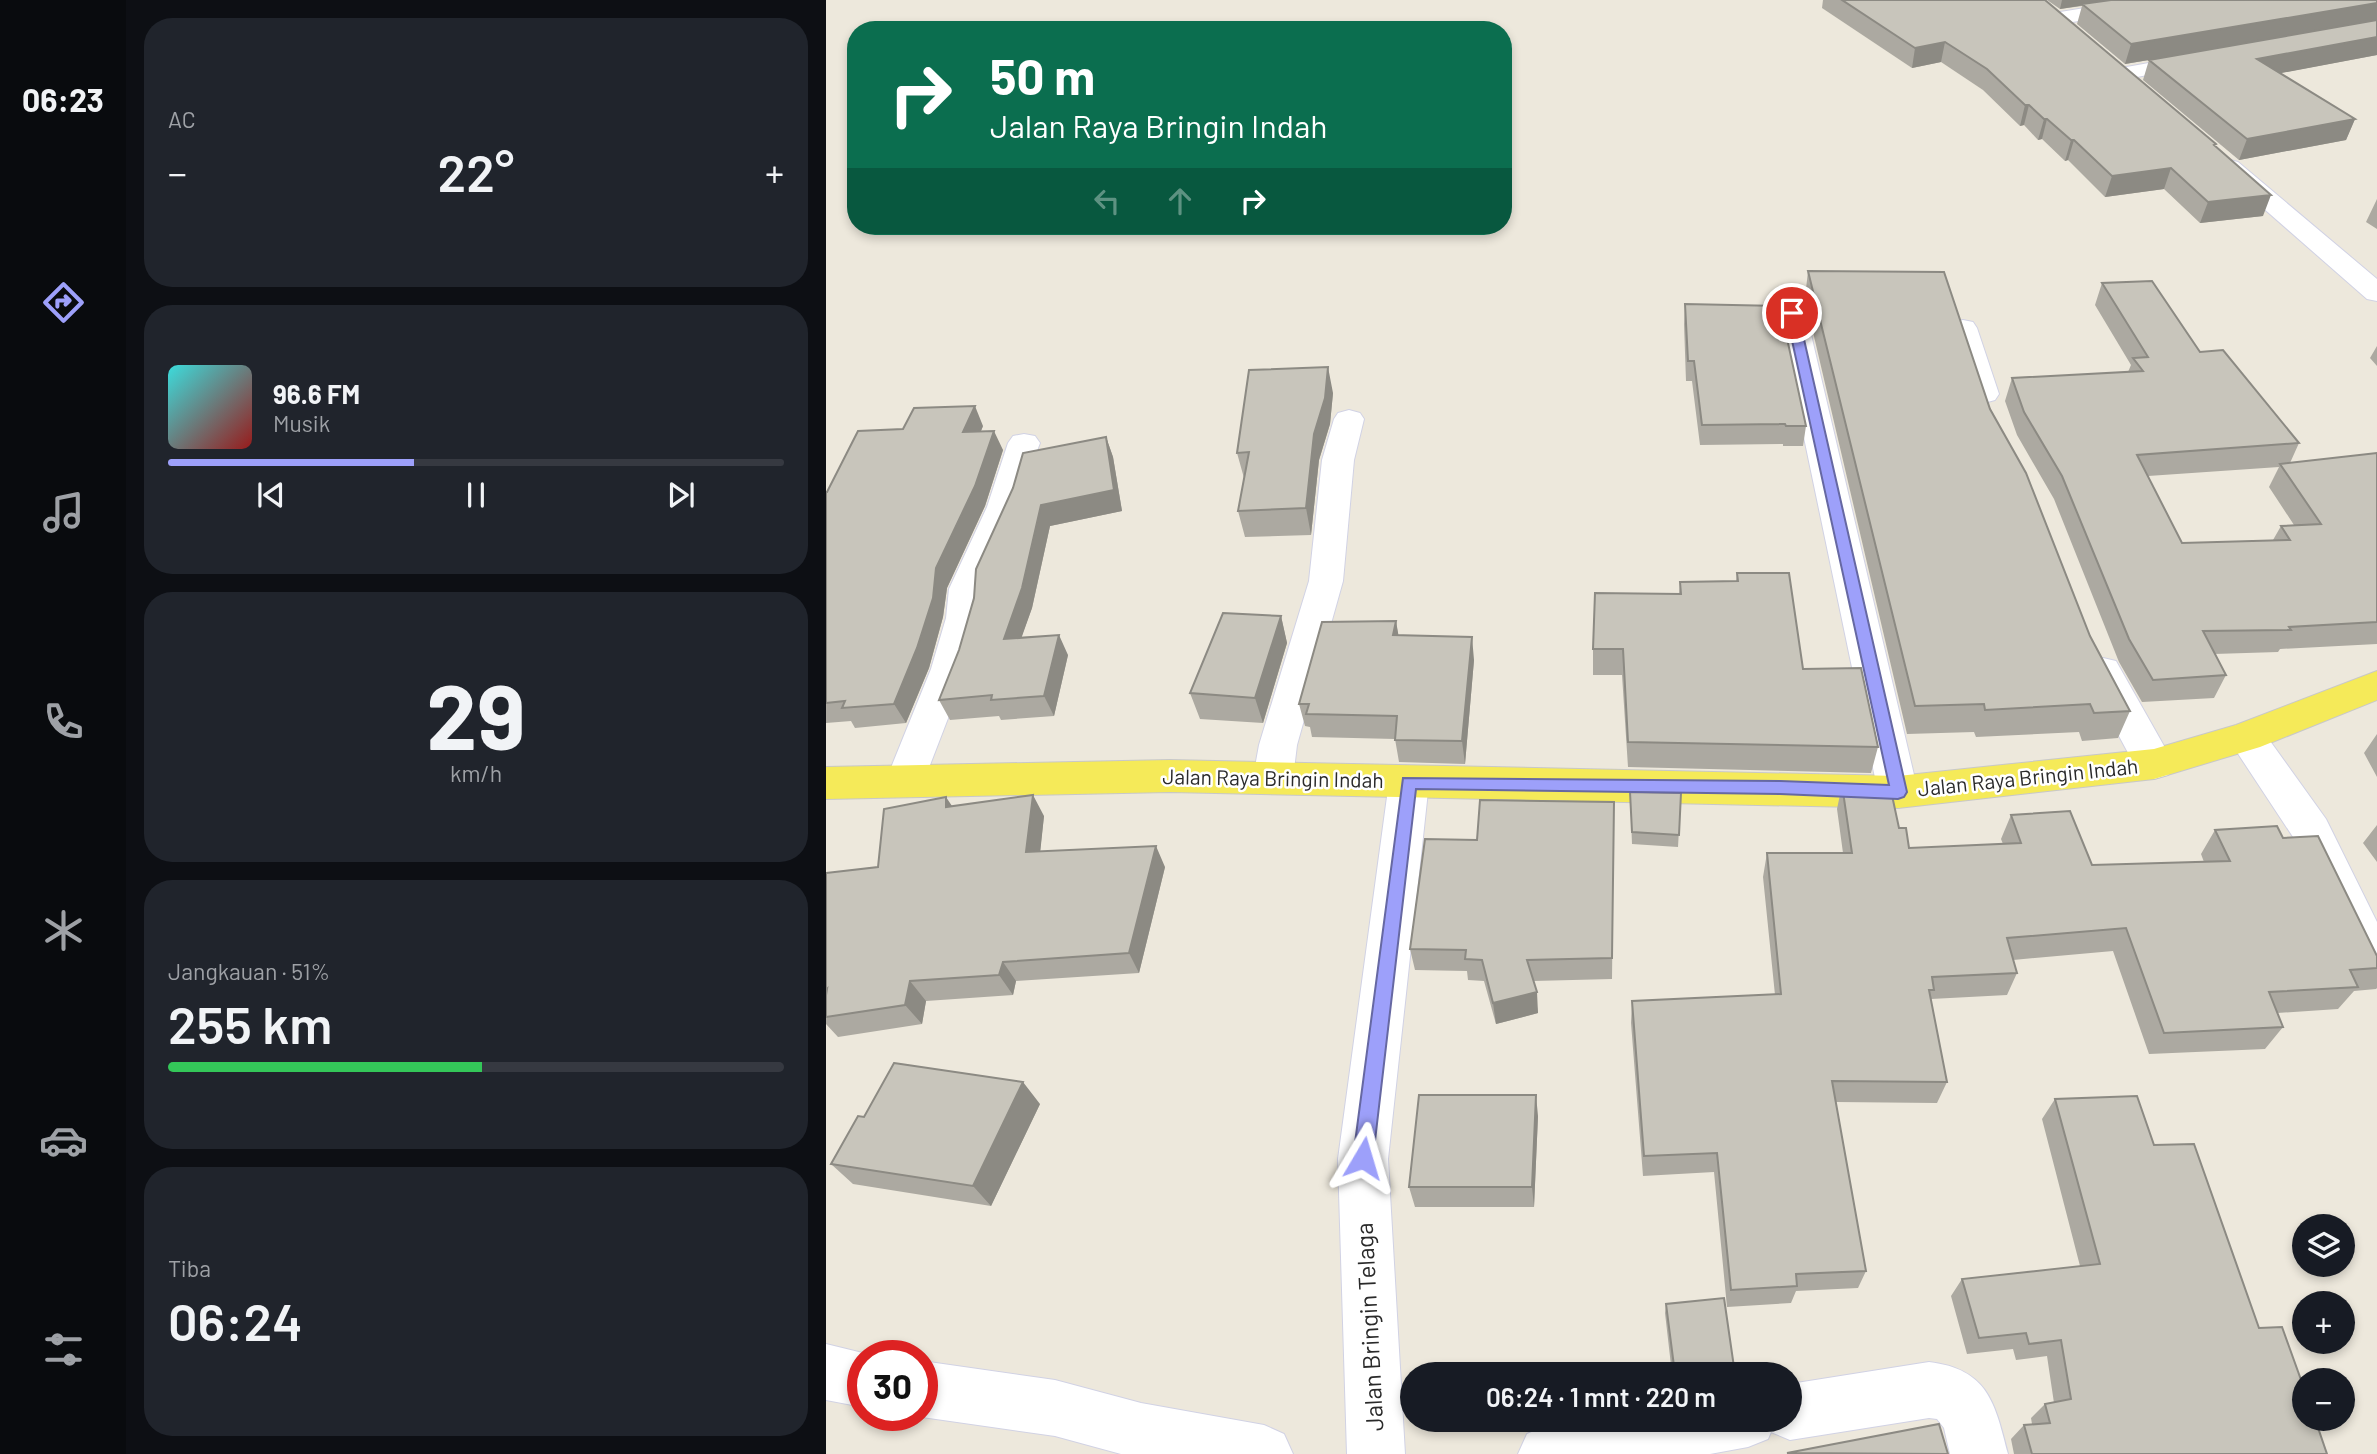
<!DOCTYPE html>
<html lang="id">
<head>
<meta charset="utf-8">
<style>
  body { margin:0; font-family:Barlow,sans-serif; background:#20242c; color:#f1f3f6; height:100vh; display:flex; flex-direction:column; font-size:26px; white-space:nowrap }
  * { box-sizing:border-box; margin:0 }
  p { font-size:23px; color:#9ea1a6 }
  .icon { flex:none; width:38px; height:38px; fill:none; stroke:currentColor; stroke-width:2; stroke-linecap:round; stroke-linejoin:round }
  .map { position:relative; flex:1; overflow:hidden }
  .drawer { display:flex; flex-direction:column; gap:18px; padding:18px; background:#0d0f14; width:700px }
  .drawer>* { flex:none }
  .banner { position:absolute; left:21px; top:21px; width:665px; height:214px; border-radius:28px; box-shadow:0 4px 10px #0003; background:#0b6e4f; color:#fff; overflow:hidden }
  .controls { position:absolute; left:1466px; top:1214px; display:grid; gap:14px }
  .controls a { display:grid; place-items:center; width:63px; height:63px; border-radius:50%; background:#171b24; box-shadow:0 4px 10px #0003; font-size:35px }
  .speed { position:absolute; left:21px; top:1340px; display:flex; gap:14px; font-size:35px; font-weight:700; text-align:center }
  .speed>* { display:grid; place-content:center; width:91px; height:91px; border-radius:50%; background:#171b24; box-shadow:0 4px 10px #0003; line-height:1 }
  .speed .limit { border:10px solid #d22; background:#fff; color:#111 }
  .pin { position:absolute; display:grid; place-items:center; width:60px; height:60px; color:#fff; margin:-30px; border:4px solid #fff; border-radius:50%; box-shadow:0 2px 7px #0007 }
  .me { position:absolute; width:77px; margin:-38px; rotate:7deg; stroke-linejoin:round; filter:drop-shadow(0 0 5px #0008) }
  .turn { display:flex; align-items:center; gap:24px; height:147px; padding:0 28px; font-size:32px }
  .turn .icon { width:91px; height:91px; stroke-width:2.5 }
  .turn b { display:block; font-size:49px; line-height:60px }
  .lanes { display:flex; align-items:center; height:66px; padding:0 28px; background:#0003; justify-content:center; gap:35px; direction:ltr }
  .lanes .off { opacity:.35 }
  .big { font-size:52px; font-weight:600; line-height:1.1 }
  .drawer .tile { flex:1; display:flex; flex-direction:column; justify-content:center; gap:10px; min-width:0; padding:0 24px; border-radius:28px; background:#20242c }
  .drawer .dial { align-items:center; gap:0 }
  .dial b { font-size:91px; line-height:1 }
  .song { display:flex; align-items:center; gap:21px }
  .cover { width:84px; height:84px; border-radius:10px; background:linear-gradient(135deg,hsl(180 70% 55%),hsl(0 70% 35%)) }
  .played { height:7px; border-radius:4px; background:linear-gradient(90deg,#9da0fa 40%,#363941 40%) }
  .keys { display:flex; justify-content:space-around; direction:ltr }
  .heat { display:flex; justify-content:space-between; align-items:center; font-size:38px; direction:ltr }
  .charge { height:10px; border-radius:5px; background:linear-gradient(90deg,#34c759 51%,#363941 0) }
  .trip { position:absolute; left:574px; top:1362px; width:402px; height:70px; border-radius:35px; background:#171b24; box-shadow:0 4px 10px #0003; font-weight:600; line-height:70px; text-align:center }
  main { display:flex; flex:1; min-height:0 }
  .tabs { display:flex; flex-direction:column; width:126px; justify-content:space-around; align-items:center; background:#090b0e; color:#9ea1a6 }
  .tabs .icon { width:49px; height:49px }
  .tabs .on { color:#9da0fa }
  .tabs b { font-size:32px; color:#f1f3f6 }
  .map>svg:first-child { display:block }
  .lines { fill:none; stroke-linecap:round; stroke-linejoin:round }
  .minor-casing { stroke:#d1d2e4; stroke-width:2 }
  .major-casing { stroke:#c8c8c8; stroke-width:2 }
  .minor { fill:#fff; fill-rule:evenodd }
  .major { fill:#f5ea59; fill-rule:evenodd }
  .wall { fill:#aca9a1; fill-rule:evenodd }
  .shaded-wall { fill:#8c8a83 }
  .building { fill:#c8c5bb; stroke:#8c8a83; stroke-width:2 }
  .route { fill:#9da0fa; stroke:#6668a2; stroke-width:2 }
  .labels { text-anchor:middle; stroke-width:5; stroke-linejoin:round; paint-order:stroke }
  .street-label { font-size:21px; fill:#2a2a2a; stroke:#fff }
  .near-street-label { font-size:24px; fill:#2a2a2a; stroke:#fff }
</style>
</head>
<body>
<main>
<nav class="tabs">
<b>06:23</b>
<svg class="icon on" aria-label="directions" viewBox="0 0 24 24"><path d="M12 3l9 9-9 9-9-9zM9 14v-3h6M13 9l2 2-2 2"/></svg>
<svg class="icon" aria-label="music" viewBox="0 0 24 24"><path d="M9 18V5l10-2v13"/><circle cx="6" cy="18" r="3"/><circle cx="16" cy="16" r="3"/></svg>
<svg class="icon" aria-label="phone" viewBox="0 0 24 24"><path d="M5 4h4l2 5-3 2q2 4 5 5l2-3 5 2v4C11 20 4 13 5 4z"/></svg>
<svg class="icon" aria-label="climate" viewBox="0 0 24 24"><path d="M12 3v18M4 7l16 10M4 17L20 7"/></svg>
<svg class="icon" aria-label="car" viewBox="0 0 24 24"><path d="M5 17H2v-5l4-1 3-4h7l3 4 3 1v5h-3M9 17h6M6 11h13"/><circle cx="7" cy="17" r="2"/><circle cx="17" cy="17" r="2"/></svg>
<svg class="icon" aria-label="filters" viewBox="0 0 24 24"><path d="M4 7h16M4 17h16"/><circle cx="9" cy="7" r="2"/><circle cx="15" cy="17" r="2"/></svg>
</nav>
<section class="drawer">
<div class="tile"><p>AC</p>
<div class="heat"><a>−</a><b class="big">22°</b><a>+</a></div>
</div>
<div class="tile">
<div class="song"><i class="cover"></i><div><b>96.6 FM</b><p>Musik</p></div></div>
<div class="played"></div>
<div class="keys"><svg class="icon" aria-label="previous" viewBox="0 0 24 24"><path d="M18 5L8 12l10 7zM5 5v14"/></svg><svg class="icon" aria-label="pause" viewBox="0 0 24 24"><path d="M8 5v14M16 5v14"/></svg><svg class="icon" aria-label="next" viewBox="0 0 24 24"><path d="M6 5l10 7-10 7zM19 5v14"/></svg></div>
</div>
<div class="tile dial"><b>29</b><p>km/h</p></div>
<div class="tile"><p>Jangkauan · 51%</p><b class="big">255 km</b><div class="charge"></div></div>
<div class="tile"><p>Tiba</p><b class="big">06:24</b></div>
</section>
<div class="map">
<svg width="1551" height="1454" viewBox="0 0 1551 1454">
  <rect width="100%" height="100%" fill="#ede8dc"/>
  <g class="lines">
    <g class="minor-casing">
      <path id="minor" d="M1308,0H1355L1345,6L1228,25L1221,23L1218,19L1221,15L1228,13Z
        M1373,54L1380,56L1384,60L1380,64L1295,80L1287,79L1284,74L1287,69L1295,68Z
        M1404,160L1412,162L1551,279V301L1541,299L1396,172L1392,167L1396,162Z
        M966,305L976,307L980,313L1092,792L1086,803L1072,808L1058,803L1052,792L952,313L956,307Z
        M1137,320L1147,322L1151,328L1173,394L1169,400L1158,403L1147,400L1143,394L1123,328L1127,322Z
        M523,410L534,413L538,419L528,460L517,581L471,745L467,778L461,789L447,794L433,789L427,778L433,745L483,581L496,460L508,419L512,413Z
        M198,434L209,436L214,443L199,482L193,507L157,589L156,618L141,669L94,791L80,796L66,791L60,780L105,669L120,618L123,589L161,507L182,443L187,436Z
        M1277,658L1290,661L1342,753L1348,764L1342,775L1328,779L1314,775L1258,671L1264,661Z
        M1420,722L1434,727L1500,819L1551,922V987L1535,981L1469,840L1401,737L1406,727Z
        M583,766L597,771L603,782L562,1159L579,1454H521L512,1159L563,782L569,771Z
        M0,1344L49,1356H37V1407L0,1400Z
        M96,1361L229,1380L315,1403L438,1425L458,1434L467,1454H295L229,1436L96,1417L93,1416H96Z
        M1103,1362C1162,1369 1169,1403 1182,1454H1124L1118,1428L1111,1419L1103,1418L964,1440L945,1432L942,1439L922,1447L884,1454H692L701,1434L721,1425L756,1419H964V1384Z"/>
    </g>
    <g class="major-casing">
      <path id="major" d="M1551,671V700L1434,747L1328,779L1072,808L344,792L0,799V767L344,760L1072,776L1328,749L1410,725Z"/>
    </g>
    <use href="#minor" class="minor"/>
    <use href="#major" class="major"/>
  </g>
  <path class="wall" d="M997,0H1219L1389,146L1437,216L1374,223L1338,189L1279,197L1242,160L1239,161L1216,139L1212,140L1198,125L1194,126L1157,90L1115,62L1086,68L996,8Z
    M1221,0H1551V55L1454,73L1529,119L1520,140L1413,160L1317,80L1323,60L1299,64L1251,24L1256,6L1234,9Z
    M1551,199V229L1540,222Z
    M982,271L1164,409L1264,636L1304,711L1292,738L1256,741L1253,732L1150,737L1148,732L1081,734L979,298Z
    M1276,283L1374,352L1473,443L1464,463L1551,453V644L1454,649L1452,652L1388,654L1400,675L1388,698L1316,702L1293,662L1228,499L1191,435L1179,401L1186,378L1302,372L1305,365L1269,305ZM1453,467L1443,487L1468,525L1455,526L1447,540L1356,543L1322,476Z
    M859,304L980,426L977,446H957V444L874,445L866,381H860L858,324Z
    M1551,346V366L1544,358Z
    M507,393L504,424L493,460L485,535L419,537L412,511L418,478L411,453Z
    M157,426L155,431L177,450L159,506L121,588L117,617L103,668L80,723L29,728L25,721L0,723V492Z
    M280,437L287,457L296,511L224,526L206,608L195,638L242,655L228,716L175,720L173,716L124,720L113,700L133,650L187,488Z
    M911,573L977,669L1052,747L1045,773L802,767L796,675H767V649L853,594L854,582L910,581Z
    M455,616L461,643L437,723L374,719L364,693Z
    M570,621L572,635L648,660L639,764L573,762L569,739L486,737L484,727L479,726L473,704Z
    M1551,734V777L1538,753Z
    M1016,785L1073,828L1083,848L1177,844L1175,839L1185,815L1266,865L1378,862L1375,854L1389,830L1457,838L1551,956V988L1550,989L1528,991L1512,1009L1451,1013L1457,1027L1439,1049L1323,1054L1287,951L1187,960L1191,973L1181,995L1105,999L1121,1082L1111,1103L1010,1102L1040,1271L1032,1288L970,1291L965,1303L901,1307L888,1172L817,1176L805,1023L806,1001L949,995L937,877L941,853H1017L1011,809Z
    M804,792L855,793L852,847L806,844Z
    M788,802L786,979L707,981L712,1013L670,1024L658,981L642,980L641,971L589,970L584,949L651,840Z
    M126,806L218,816L214,851L339,867L313,973L190,981L187,995L100,1001L96,1024L12,1037L0,1024V873L52,867Z
    M1551,825V862L1537,843Z
    M1229,1099L1328,1145L1433,1328L1501,1454H1188L1185,1439L1198,1425L1206,1424L1205,1418L1219,1404L1228,1403L1221,1356L1190,1360L1187,1349L1141,1354L1125,1296L1136,1279L1254,1266L1216,1119Z
    M214,1104L165,1206L27,1184L5,1164L38,1117Z
    M712,1116L708,1207H589L583,1187Z
    M840,1304L909,1374H846L839,1313Z"/>
  <path class="shaded-wall" d="M1236,0H1291L1234,9Z
    M1551,3V21L1299,64L1305,44Z
    M1551,37V55L1424,79L1431,59Z
    M1119,42L1115,62L1086,68L1089,48Z
    M1199,105H1203L1198,125L1194,126Z
    M1218,119H1221L1216,139L1212,140Z
    M1529,119L1520,140L1413,160L1421,139Z
    M1245,140H1248L1242,160L1239,161Z
    M1345,168L1338,189L1279,197L1286,176Z
    M1445,195L1437,216L1374,223L1382,202Z
    M502,367L507,393L504,424L493,460L485,535L480,508L488,434Z
    M149,406L157,426L146,452L137,432Z
    M168,431L177,450L159,506L121,588L117,617L103,668L80,723L68,704L110,568Z
    M280,437L287,457L296,511L224,526L206,608L188,659L178,639L215,505Z
    M455,616L461,643L437,723L429,698Z
    M570,621L574,644L567,635Z
    M233,635L242,655L228,716L218,696Z
    M646,637L648,660L639,764L636,741Z
    M207,795L218,816L212,873L200,852Z
    M120,797L134,818L120,807Z
    M330,846L339,867L313,973L303,953Z
    M177,962L190,981L187,995L173,975Z
    M84,981L100,1001L96,1024L79,1005Z
    M711,992L712,1013L670,1024L667,1003Z
    M197,1082L214,1104L165,1206L147,1186Z
    M710,1095L712,1116L708,1207L706,1187Z"/>
  <path class="building" d="M1016,0H1219L1390,144L1388,145L1445,195L1382,202L1345,168L1286,176L1248,140H1245L1221,119H1218L1203,105H1199L1161,69L1119,42L1089,48Z
    M1285,0H1551V3L1305,44L1256,4Z
    M1551,20V37L1431,59L1529,119L1421,139L1323,60Z
    M982,271L1118,272L1164,409L1200,473L1264,636L1304,711L1268,713L1264,704L1159,710L1158,704L1089,706Z
    M1326,281L1374,352L1397,350L1473,443L1311,455L1356,543L1464,540L1455,526L1495,524L1454,464L1551,453V622L1463,627L1465,630L1377,631L1400,675L1327,680L1303,639L1236,476L1198,412L1186,378L1317,371L1307,358L1322,357L1276,283Z
    M859,304L954,306L980,426H960L959,424L876,425L868,361H862Z
    M502,367L499,398L488,434L480,508L412,511L423,452L411,453L423,370Z
    M149,406L137,432L168,431L149,486L110,568L107,598L91,648L68,704L16,708L19,701L0,703V492H1L32,431L77,429L88,408Z
    M280,437L288,490L215,505L196,588L178,639L233,635L218,696L165,700L166,695L113,700L133,650L148,598L150,569L187,488L197,453Z
    M911,573H963L977,669L1035,668L1052,747L802,742L797,649H767L769,593L855,594L854,582L912,581Z
    M397,613L455,616L429,698L364,693Z
    M570,621L567,635L646,637L636,741L569,740L571,716L480,714L483,704H473L496,622Z
    M1016,785L1064,786L1073,828H1080L1083,848L1195,843L1185,815L1244,811L1266,865L1404,861L1389,830L1451,826L1457,838L1492,836L1551,956V968L1524,970L1532,987L1443,992L1457,1027L1338,1033L1300,928L1181,938L1191,973L1106,977L1108,990H1103L1121,1082L1006,1081L1040,1271L970,1274L971,1286L905,1290L891,1153L818,1156L806,1001L955,994L941,853H1026Z
    M804,792L855,793L853,835L806,832Z
    M207,795L200,852L330,846L303,953L177,962L173,975L84,981L79,1005L0,1017V995L1,989L0,990V873L52,867L58,809L120,797V807Z
    M654,800L788,802L786,958L701,960L711,992L667,1003L656,960L639,959L640,950L584,949L599,839L651,840Z
    M68,1063L197,1082L147,1186L5,1164L32,1116L38,1117Z
    M593,1095H710L706,1187H583Z
    M1311,1096L1328,1145L1368,1144L1433,1328L1456,1327L1479,1391V1419H1489L1501,1454H1206L1198,1425L1224,1423L1219,1404L1245,1399L1235,1340L1203,1344L1200,1333L1153,1338L1136,1279L1274,1264L1229,1099Z
    M898,1298L909,1374H849L840,1304Z
    M1113,1424L1122,1454L961,1453Z"/>
  <path class="route" d="M966,310L972,313L1081,792L1078,797L1072,799L954,794L590,789L547,1158L544,1166L537,1169L530,1166L527,1158L577,778L954,781L1063,785L960,313Z"/>
  <g class="labels">
    <g class="street-label">
      <text transform="translate(1202 778) rotate(-6)" y="7">Jalan Raya Bringin Indah</text>
      <text transform="translate(447 779) rotate(1)" y="7">Jalan Raya Bringin Indah</text>
    </g>
    <g class="near-street-label">
      <text transform="translate(544 1327) rotate(-93)" y="8">Jalan Bringin Telaga</text>
    </g>
  </g>
</svg>
<div class="controls">
<a><svg class="icon" aria-label="layers" viewBox="0 0 24 24"><path d="M12 4l9 5-9 5-9-5zM3 14l9 5 9-5"/></svg></a>
<a>+</a>
<a>−</a>
</div>
<div class="speed"><div class="limit">30</div></div>
<div class="pin" style="left:966px;top:313px;background:#d93025"><svg class="icon" aria-label="arrive" viewBox="0 0 24 24"><path d="M6 21V4h12l-3 4 3 4H6"/></svg></div>
<svg class="me" style="left:537px;top:1158px" viewBox="-20 -20 40 40"><path d="M0-17L14 15 0 8-14 15z" fill="#9da0fa" stroke="#fff" stroke-width="4"/></svg>
<div class="trip">06:24 · 1 mnt · 220 m</div>
<div class="banner">
<div class="turn"><svg class="icon" aria-label="right" viewBox="0 0 24 24"><path d="M7 20v-9h11M14 6l5 5-5 5"/></svg><div><b>50 m</b>Jalan Raya Bringin Indah</div></div>
<div class="lanes"><svg class="icon off" aria-label="left" viewBox="0 0 24 24"><path d="M17 20v-9H6M10 6l-5 5 5 5"/></svg><svg class="icon off" aria-label="ahead" viewBox="0 0 24 24"><path d="M12 20V5M6 11l6-6 6 6"/></svg><svg class="icon" aria-label="right" viewBox="0 0 24 24"><path d="M7 20v-9h11M14 6l5 5-5 5"/></svg></div>
</div>
</div>
</main>
</body>
</html>
